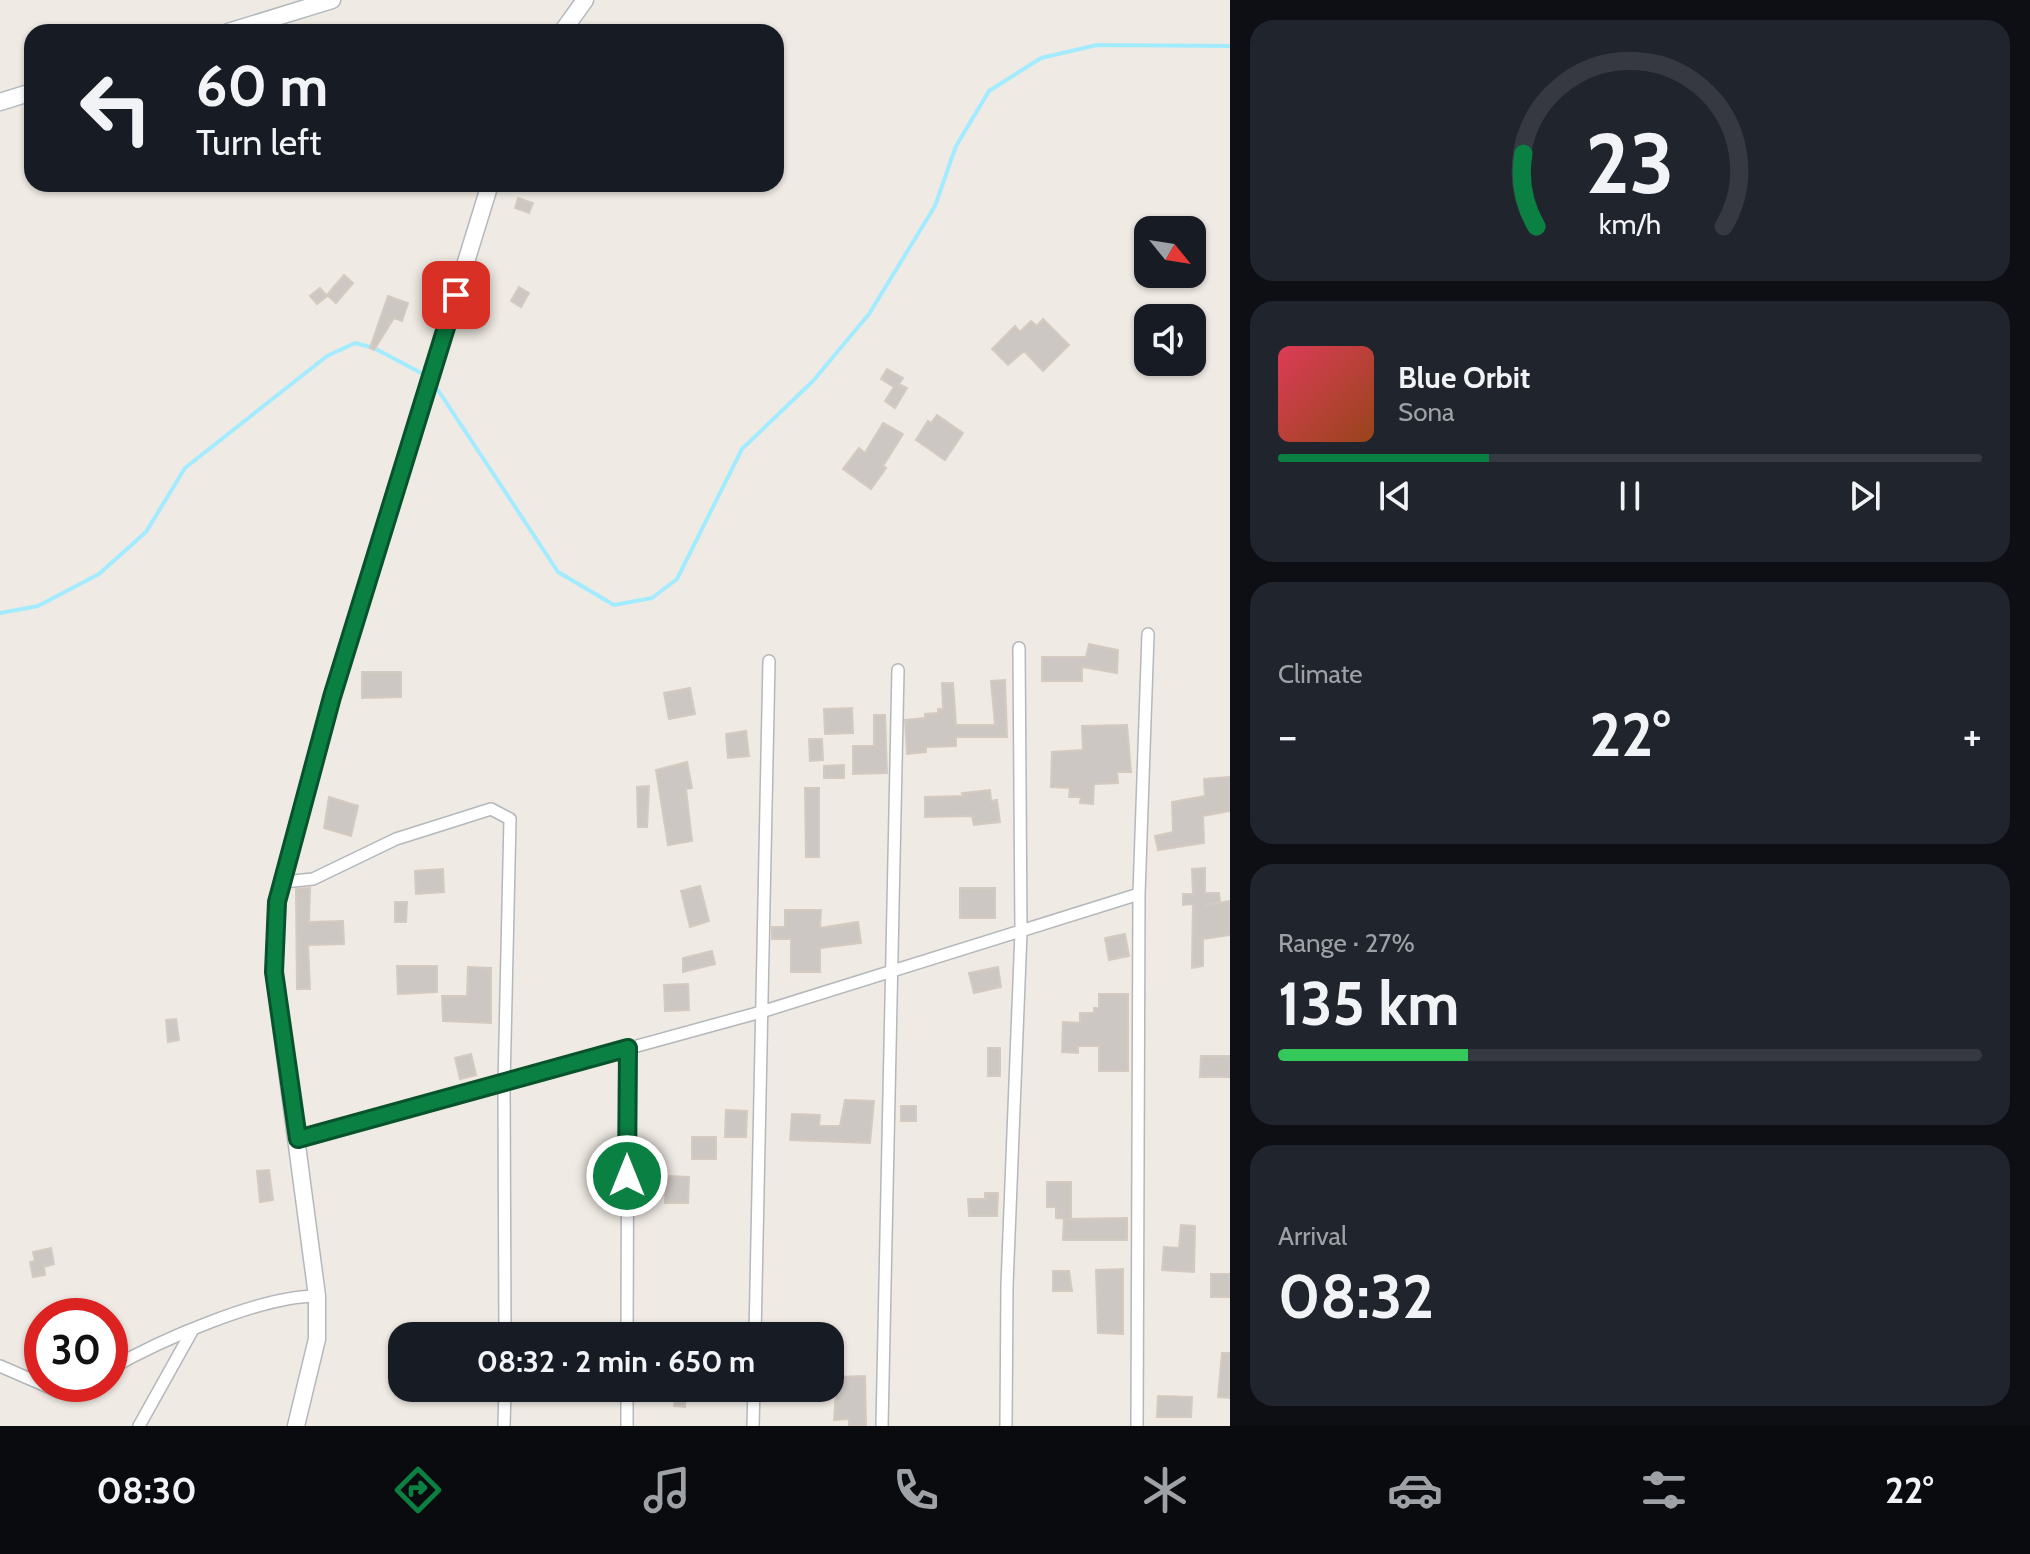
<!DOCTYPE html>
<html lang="en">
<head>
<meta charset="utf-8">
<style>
  body { margin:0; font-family:Cabin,sans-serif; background:#20242c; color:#f1f3f6; height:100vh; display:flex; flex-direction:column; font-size:30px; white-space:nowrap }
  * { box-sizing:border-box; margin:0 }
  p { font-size:26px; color:#9ea1a6 }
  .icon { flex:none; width:44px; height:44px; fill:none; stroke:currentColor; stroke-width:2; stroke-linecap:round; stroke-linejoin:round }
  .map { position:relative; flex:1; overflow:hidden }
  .panel { display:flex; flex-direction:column; gap:20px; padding:20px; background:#0d0f14; width:800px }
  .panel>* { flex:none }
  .top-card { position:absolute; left:24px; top:24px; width:760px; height:168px; border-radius:24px; box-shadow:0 2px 6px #0004; background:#171b24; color:#f1f3f6; overflow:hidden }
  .needle { width:52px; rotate:120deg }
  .tools { position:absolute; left:1134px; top:216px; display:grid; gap:16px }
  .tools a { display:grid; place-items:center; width:72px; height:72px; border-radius:16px; background:#171b24; box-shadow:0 2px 6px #0004; font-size:40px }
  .speed { position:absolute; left:24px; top:1298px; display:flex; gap:16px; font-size:40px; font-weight:700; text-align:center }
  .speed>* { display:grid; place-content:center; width:104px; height:104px; border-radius:50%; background:#171b24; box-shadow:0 2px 6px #0004; line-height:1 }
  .speed .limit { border:12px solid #d22; background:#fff; color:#111 }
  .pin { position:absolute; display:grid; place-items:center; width:68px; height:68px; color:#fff; margin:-34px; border-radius:16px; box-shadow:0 4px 12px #0006 }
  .me { position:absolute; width:88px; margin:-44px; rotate:0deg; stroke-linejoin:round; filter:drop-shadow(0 0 6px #0008) }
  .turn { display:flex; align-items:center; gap:28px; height:168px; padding:0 40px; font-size:36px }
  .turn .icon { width:104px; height:104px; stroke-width:2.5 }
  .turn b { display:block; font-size:56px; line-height:68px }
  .big { font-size:60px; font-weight:700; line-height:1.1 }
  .panel .tile { flex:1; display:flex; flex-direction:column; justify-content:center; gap:12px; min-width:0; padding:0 28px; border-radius:24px; background:#20242c }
  .panel .dial { align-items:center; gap:0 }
  .dial svg { height:208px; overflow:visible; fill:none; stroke:#363941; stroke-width:7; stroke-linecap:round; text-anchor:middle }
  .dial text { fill:#f1f3f6; stroke:none }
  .song { display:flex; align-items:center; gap:24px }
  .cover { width:96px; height:96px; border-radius:12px; background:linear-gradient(135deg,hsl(350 70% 55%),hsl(20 70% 35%)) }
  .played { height:8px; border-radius:4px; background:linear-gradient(90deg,#0b8043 30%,#363941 30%) }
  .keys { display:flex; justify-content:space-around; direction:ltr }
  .heat { display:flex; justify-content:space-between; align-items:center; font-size:44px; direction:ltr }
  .charge { height:12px; border-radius:6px; background:linear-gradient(90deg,#34c759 27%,#363941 0) }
  .trip { position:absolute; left:388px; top:1322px; width:456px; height:80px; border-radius:24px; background:#171b24; box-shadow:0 2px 6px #0004; font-weight:700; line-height:80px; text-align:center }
  .dock { display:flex; height:128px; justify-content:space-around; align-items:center; background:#090b0e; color:#9ea1a6 }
  .dock .icon { width:56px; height:56px }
  .dock .on { color:#0b8043 }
  .dock b { font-size:36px; color:#f1f3f6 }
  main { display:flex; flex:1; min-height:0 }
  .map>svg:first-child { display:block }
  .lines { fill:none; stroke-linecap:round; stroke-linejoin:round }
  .stream { stroke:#a3ecff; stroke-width:4 }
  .building { fill:#ccc7c2; stroke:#d4cac0; stroke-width:2 }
  .street-casing { stroke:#b4b8bb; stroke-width:14 }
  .secondary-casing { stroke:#b2b9bc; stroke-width:19 }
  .street { stroke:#fff; stroke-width:11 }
  .secondary { stroke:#fff; stroke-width:16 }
  .route-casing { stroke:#07532c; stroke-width:20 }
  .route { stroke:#0b8043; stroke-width:14 }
</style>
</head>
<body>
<main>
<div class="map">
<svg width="1230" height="1426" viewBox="0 0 1230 1426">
  <rect width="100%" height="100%" fill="#efeae3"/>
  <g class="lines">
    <path class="stream" d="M434,384L558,572L614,605L652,598L677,579L742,449L813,381L869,314L935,206L956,146L989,91L1041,58L1097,45L1230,46
      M0,613L38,606L99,574L146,532L185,468L327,356L355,343L374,348L425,375"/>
  </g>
  <path class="building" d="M518,198L533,203L529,213L515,208Z
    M344,275L353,283L336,303L327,295Z
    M519,287L529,293L521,307L511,301Z
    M320,288L327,296L317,304L310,296Z
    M388,296L408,303L402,321L394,318L374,350L370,348Z
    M1043,319L1069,345L1043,371L1024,351L1008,365L992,349L1015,326L1020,332L1031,321L1037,326Z
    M887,369L903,378L899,384L907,388L895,408L885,401L894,387L881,379Z
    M937,415L963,433L945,460L916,440L928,421L931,423Z
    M883,423L903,434L883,466L886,468L871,489L843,469L859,448L865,453Z
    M1089,644L1118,650L1117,673L1082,667V681H1042V657H1086Z
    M362,672H401V697L362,698Z
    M1005,680L1007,737H956V746L926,747V752L907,754L905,720L925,718V714L938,713V709H943L942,683H953L956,725H995L991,681Z
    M690,688L695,714L669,719L664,693Z
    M852,708L853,733L825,734L824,709Z
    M874,715H885L887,773L853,774V746H874Z
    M1127,725L1131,772H1117L1118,783L1094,784L1093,804L1080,803L1081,797H1069L1070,788L1051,787L1052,752L1083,750L1082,726Z
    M746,731L749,756L728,758L726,734Z
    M809,739H822L823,760L810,761Z
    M687,762L692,788L686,789L692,841L668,845L656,770Z
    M844,765V778H824V766Z
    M1230,777V811L1203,816L1204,843L1158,850L1155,836L1173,832L1172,802L1205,796L1204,779Z
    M649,786L647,827H638L637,787Z
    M805,788H819V857H806Z
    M990,790L991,801L997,800L1000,822L974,825L972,816L925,817V797L963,796L962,793Z
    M329,797L358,806L351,836L324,828Z
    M1205,868V893H1219L1220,902L1205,905L1230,901V935L1203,939V966L1192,968L1193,904L1183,905V894H1193L1192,869Z
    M443,869L444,892L416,894L415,871Z
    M700,886L709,921L690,927L681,891Z
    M310,888L309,922L343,921L344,944L308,945L310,989H297L296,889Z
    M960,888H995V918H960Z
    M395,902H407L406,922H395Z
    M785,910H821L820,928L858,922L861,943L820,948V972H791V939H772V927H785Z
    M1125,934L1129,956L1109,960L1105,938Z
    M712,951L715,964L683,972V958Z
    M397,966H437V992L398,994Z
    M468,967L491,968V1023L443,1021L442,996H467Z
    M998,967L1001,987L974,993L969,973Z
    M688,984L689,1010L665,1011L664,985Z
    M1099,994H1128V1071H1099V1046H1078V1053L1062,1052L1063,1022L1080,1023V1013H1094V1008H1099Z
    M176,1019L179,1040L168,1042L166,1020Z
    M988,1048H1000V1076H988Z
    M471,1054L476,1075L460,1079L455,1058Z
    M1201,1056H1230V1077H1200Z
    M845,1100L874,1101L870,1143L790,1140L792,1114L820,1115L819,1126H840Z
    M901,1106H916V1121H901Z
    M726,1110L747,1111L746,1137H725Z
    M692,1137H716V1159H692Z
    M269,1170L273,1200L260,1202L257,1171Z
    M666,1176L689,1177L688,1203H665Z
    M1047,1182H1071V1219L1056,1218V1207H1047Z
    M985,1193H998L997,1216H969L968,1199H985Z
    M1127,1218V1240H1063L1064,1219Z
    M1181,1225L1195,1226L1194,1272L1162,1270L1164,1247L1179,1248Z
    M51,1248L54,1264L44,1267L45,1275L33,1277L30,1262L35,1261L33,1252Z
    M1123,1269V1334L1098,1333L1096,1270Z
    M1053,1271H1069L1072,1291H1053Z
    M1211,1274H1230V1297H1211Z
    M1222,1353H1230V1398L1218,1397Z
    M865,1376L866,1426H849V1419L834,1420L837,1377Z
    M676,1388H686L685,1407L674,1406Z
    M1158,1396L1192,1397L1191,1417H1157Z"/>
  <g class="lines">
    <g class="street-casing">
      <path id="street" d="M284,882L313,879L396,839L491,809L510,819L504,1085L505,1336
        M298,1139L761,1012L1139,894
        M627,1336L628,1048
        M755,1336L769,661
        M0,1366L60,1392L79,1384
        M110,1369C160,1340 261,1296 317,1296
        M139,1426L192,1331
        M504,1426L505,1388
        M627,1426V1388
        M753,1426L754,1388
        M882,1426L898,670
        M1006,1426L1007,1285L1021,932L1019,648
        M1137,1426L1139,894L1148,634"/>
    </g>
    <g class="secondary-casing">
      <path id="secondary" d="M228,32L332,0
        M562,32L585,0
        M0,102L32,92
        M296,1426L317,1339V1296L274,972L277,902L332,697L490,184"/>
    </g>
    <use href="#street" class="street"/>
    <use href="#secondary" class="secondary"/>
  </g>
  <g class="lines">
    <g class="route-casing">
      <path id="route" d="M456,295L332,697L277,902L274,972L298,1139L628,1048L627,1176"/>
    </g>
    <use href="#route" class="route"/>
  </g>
</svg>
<div class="tools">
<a><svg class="needle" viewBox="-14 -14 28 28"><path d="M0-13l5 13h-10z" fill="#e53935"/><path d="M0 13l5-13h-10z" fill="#9ea1a6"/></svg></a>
<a><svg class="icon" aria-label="sound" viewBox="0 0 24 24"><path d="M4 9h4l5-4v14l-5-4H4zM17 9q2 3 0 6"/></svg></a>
</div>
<div class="speed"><div class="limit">30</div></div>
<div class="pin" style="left:456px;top:295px;background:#d93025"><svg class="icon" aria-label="arrive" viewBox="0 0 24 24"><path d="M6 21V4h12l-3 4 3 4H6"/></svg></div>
<svg class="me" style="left:627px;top:1176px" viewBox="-20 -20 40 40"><circle r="17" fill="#0b8043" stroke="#fff" stroke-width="3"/><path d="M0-11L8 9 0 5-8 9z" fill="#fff"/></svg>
<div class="trip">08:32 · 2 min · 650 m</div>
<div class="top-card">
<div class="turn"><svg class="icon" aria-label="left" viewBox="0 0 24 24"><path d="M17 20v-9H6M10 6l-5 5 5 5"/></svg><div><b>60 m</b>Turn left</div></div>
</div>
</div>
<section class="panel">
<div class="tile dial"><svg viewBox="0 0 100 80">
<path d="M14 69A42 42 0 1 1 86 69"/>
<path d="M14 69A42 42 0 0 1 9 41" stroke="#0b8043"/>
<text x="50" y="56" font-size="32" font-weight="700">23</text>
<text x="50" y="72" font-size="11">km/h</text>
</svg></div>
<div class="tile">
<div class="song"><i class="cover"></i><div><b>Blue Orbit</b><p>Sona</p></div></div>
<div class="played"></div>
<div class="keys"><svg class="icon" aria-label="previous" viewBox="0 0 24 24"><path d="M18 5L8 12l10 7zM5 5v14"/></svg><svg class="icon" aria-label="pause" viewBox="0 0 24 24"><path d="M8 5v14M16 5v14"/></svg><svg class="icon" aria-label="next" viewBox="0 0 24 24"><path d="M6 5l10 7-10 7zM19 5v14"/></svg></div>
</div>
<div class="tile"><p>Climate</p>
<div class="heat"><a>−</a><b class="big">22°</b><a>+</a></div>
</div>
<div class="tile"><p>Range · 27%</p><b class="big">135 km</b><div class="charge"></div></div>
<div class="tile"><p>Arrival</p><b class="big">08:32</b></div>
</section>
</main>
<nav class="dock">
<b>08:30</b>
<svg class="icon on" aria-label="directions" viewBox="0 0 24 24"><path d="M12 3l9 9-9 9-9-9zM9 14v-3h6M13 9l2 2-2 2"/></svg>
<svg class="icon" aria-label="music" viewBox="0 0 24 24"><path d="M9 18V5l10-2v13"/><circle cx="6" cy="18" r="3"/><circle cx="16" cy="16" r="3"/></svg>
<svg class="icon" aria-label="phone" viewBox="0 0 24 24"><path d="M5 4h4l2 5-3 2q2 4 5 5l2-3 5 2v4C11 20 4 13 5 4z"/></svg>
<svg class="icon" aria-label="climate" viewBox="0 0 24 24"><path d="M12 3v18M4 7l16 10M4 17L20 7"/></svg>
<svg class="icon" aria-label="car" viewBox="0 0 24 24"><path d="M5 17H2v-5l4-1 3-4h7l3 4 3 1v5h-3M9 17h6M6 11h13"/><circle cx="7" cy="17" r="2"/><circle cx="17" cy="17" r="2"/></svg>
<svg class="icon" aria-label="filters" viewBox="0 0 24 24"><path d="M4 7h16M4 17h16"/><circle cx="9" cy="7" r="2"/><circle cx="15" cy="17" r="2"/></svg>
<b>22°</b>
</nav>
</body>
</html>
